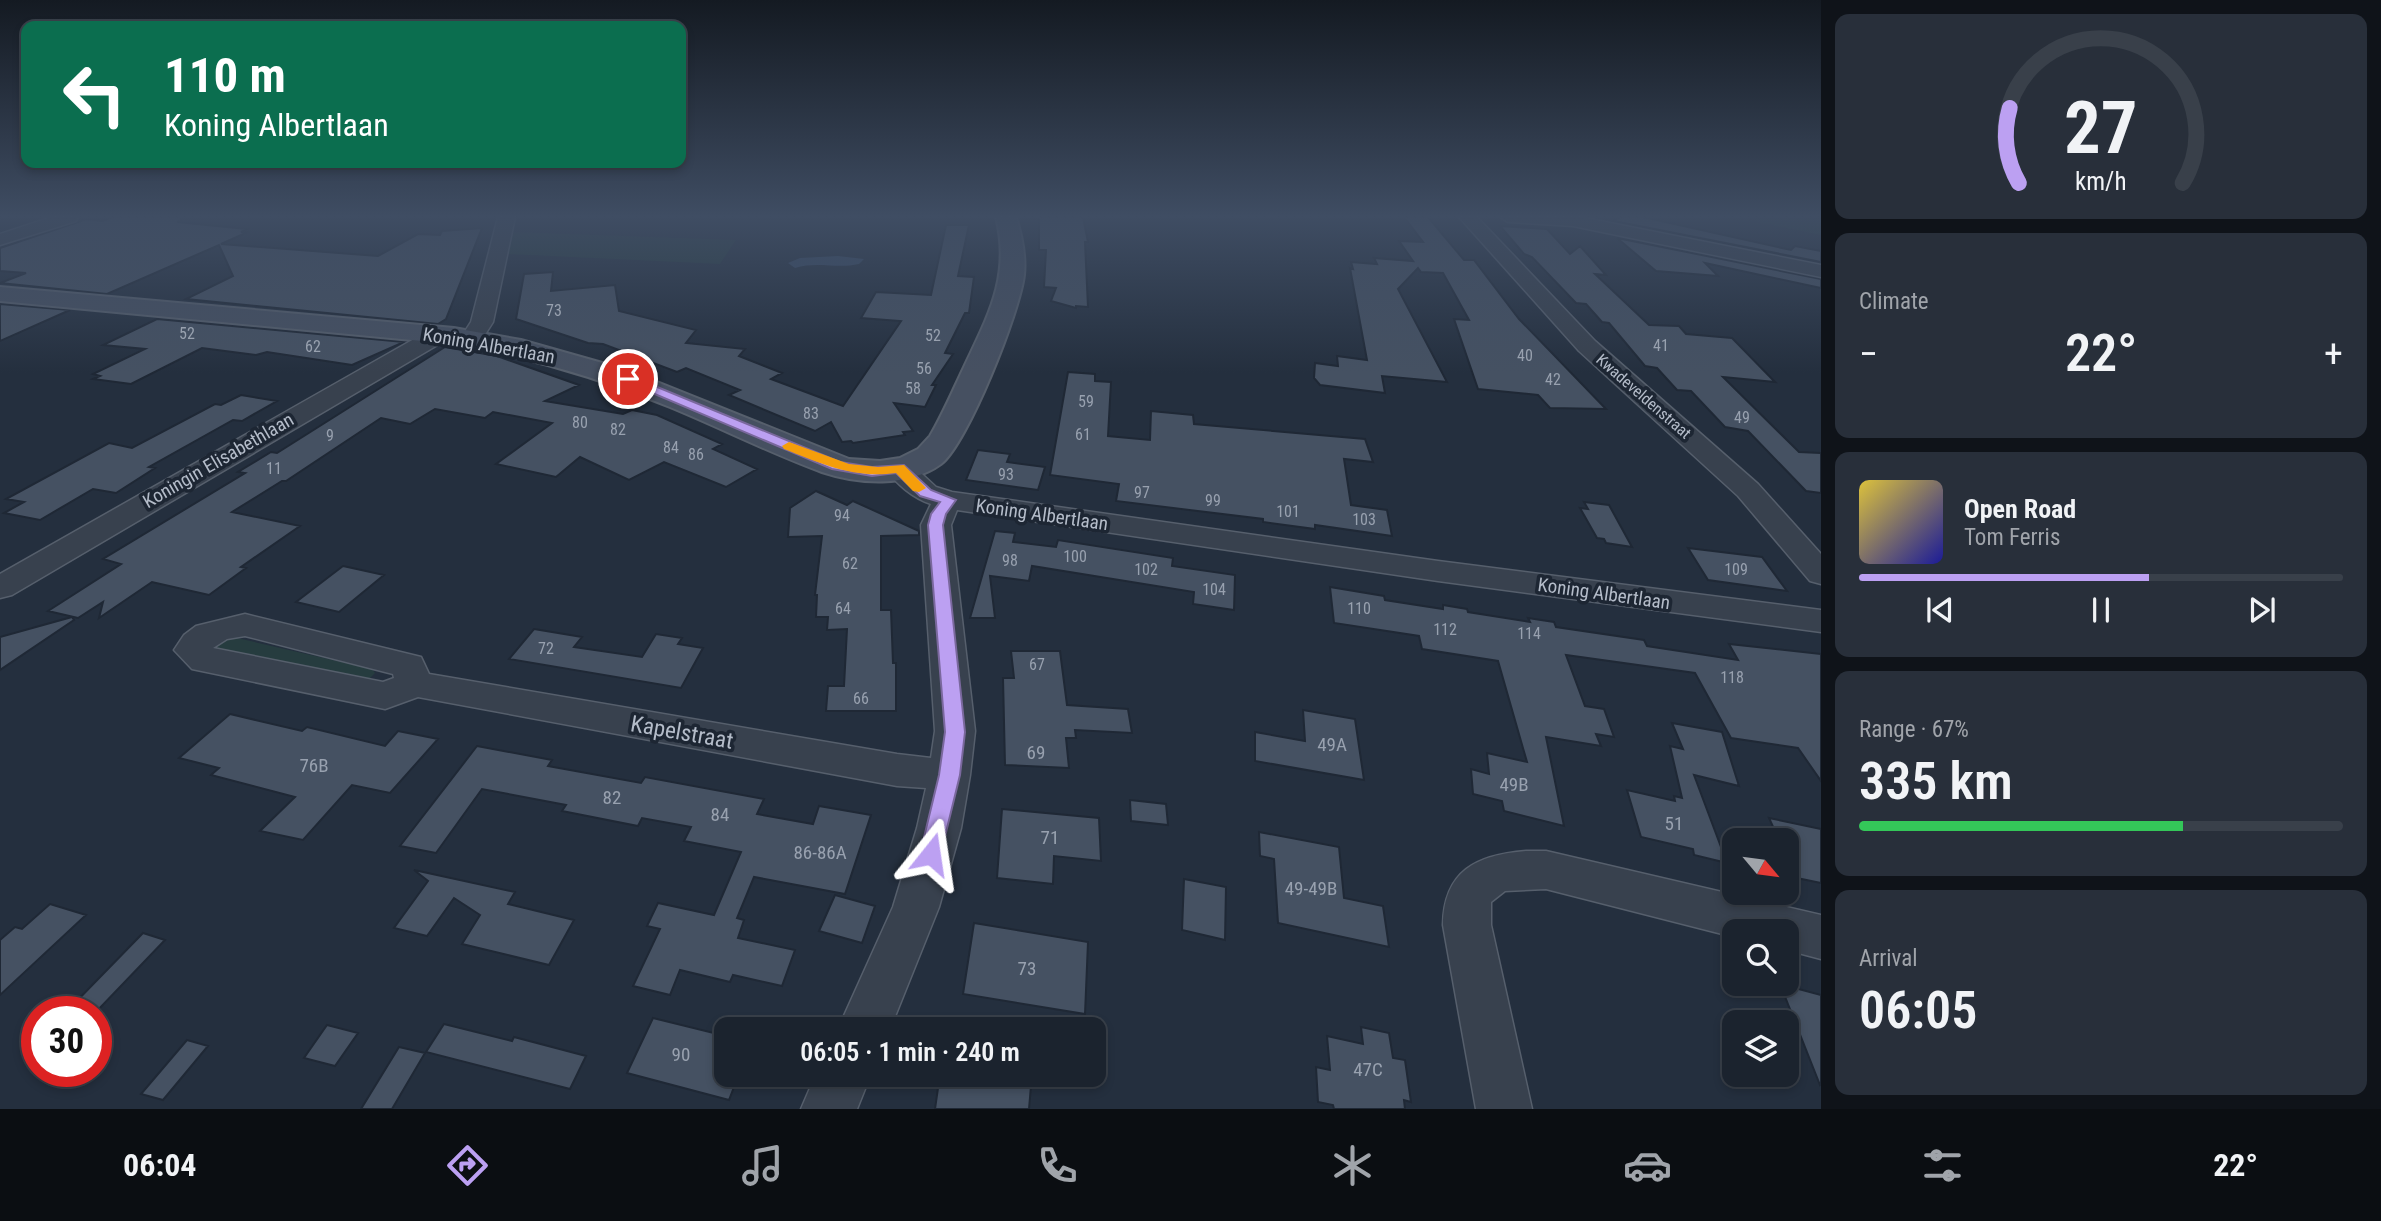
<!DOCTYPE html>
<html lang="en">
<head>
<meta charset="utf-8">
<style>
  body { margin:0; font-family:"Roboto Condensed",sans-serif; background:#282f3a; color:#f1f3f6; height:100vh; display:flex; flex-direction:column; font-size:26px; white-space:nowrap }
  * { box-sizing:border-box; margin:0 }
  p { font-size:23px; color:#a0a4aa }
  .icon { flex:none; width:38px; height:38px; fill:none; stroke:currentColor; stroke-width:2; stroke-linecap:round; stroke-linejoin:round }
  .map { position:relative; flex:1; overflow:hidden }
  .details { display:flex; flex-direction:column; gap:14px; padding:14px; background:#0f1319; width:560px }
  .details>* { flex:none }
  .guide { position:absolute; left:21px; top:21px; width:665px; height:147px; border-radius:14px; box-shadow:0 4px 10px #0003,0 0 0 2px #39404a; background:#0b6e4f; color:#fff; overflow:hidden }
  .needle { width:46px; rotate:119deg }
  .controls { position:absolute; left:1722px; top:828px; display:grid; gap:14px }
  .controls a { display:grid; place-items:center; width:77px; height:77px; border-radius:14px; background:#1b232e; box-shadow:0 4px 10px #0003,0 0 0 2px #39404a; font-size:35px }
  .speed { position:absolute; left:21px; top:996px; display:flex; gap:14px; font-size:35px; font-weight:700; text-align:center }
  .speed>* { display:grid; place-content:center; width:91px; height:91px; border-radius:50%; background:#1b232e; box-shadow:0 4px 10px #0003,0 0 0 2px #39404a; line-height:1 }
  .speed .limit { border:10px solid #d22; background:#fff; color:#111 }
  .pin { position:absolute; display:grid; place-items:center; width:60px; height:60px; color:#fff; margin:-30px; border:4px solid #fff; border-radius:50%; box-shadow:0 2px 7px #0007 }
  .me { position:absolute; width:77px; margin:-38px; rotate:15deg; stroke-linejoin:round; filter:drop-shadow(0 0 5px #0008) }
  .turn { display:flex; align-items:center; gap:24px; height:147px; padding:0 28px; font-size:32px }
  .turn .icon { width:91px; height:91px; stroke-width:2.5 }
  .turn b { display:block; font-size:49px; line-height:60px }
  .big { font-size:52px; font-weight:600; line-height:1.1 }
  .details .tile { flex:1; display:flex; flex-direction:column; justify-content:center; gap:10px; min-width:0; padding:0 24px; border-radius:14px; background:#282f3a }
  .details .dial { align-items:center; gap:0 }
  .dial svg { height:182px; overflow:visible; fill:none; stroke:#39404a; stroke-width:7; stroke-linecap:round; text-anchor:middle }
  .dial text { fill:#f1f3f6; stroke:none }
  .song { display:flex; align-items:center; gap:21px }
  .cover { width:84px; height:84px; border-radius:10px; background:linear-gradient(135deg,hsl(50 70% 55%),hsl(240 70% 35%)) }
  .played { height:7px; border-radius:4px; background:linear-gradient(90deg,#bca0f2 60%,#39404a 60%) }
  .keys { display:flex; justify-content:space-around; direction:ltr }
  .heat { display:flex; justify-content:space-between; align-items:center; font-size:38px; direction:ltr }
  .charge { height:10px; border-radius:5px; background:linear-gradient(90deg,#34c759 67%,#39404a 0) }
  .trip { position:absolute; left:714px; top:1017px; width:392px; height:70px; border-radius:14px; background:#1b232e; box-shadow:0 4px 10px #0003,0 0 0 2px #39404a; font-weight:600; line-height:70px; text-align:center }
  .dock { display:flex; height:112px; justify-content:space-around; align-items:center; background:#0b0e12; color:#a0a4aa }
  .dock .icon { width:49px; height:49px }
  .dock .current { color:#bca0f2 }
  .dock b { font-size:32px; color:#f1f3f6 }
  main { display:flex; flex:1; min-height:0 }
  .map>svg:first-child { display:block }
  .green { fill:#263c3f }
  .water { fill:#394c67 }
  .building { fill:#455162; stroke:#1f2835; stroke-width:2 }
  .lines { fill:none; stroke-linecap:round; stroke-linejoin:round }
  .street-casing { stroke:#565f6c; stroke-width:3 }
  .secondary-casing { stroke:#565f6c; stroke-width:4 }
  .street { fill:#38414e; fill-rule:evenodd }
  .secondary { fill:#465061; fill-rule:evenodd }
  .route { fill:#bca0f2; stroke:#7a689d; stroke-width:2 }
  .slow { fill:#f59e0b }
  .labels { text-anchor:middle; stroke-width:7; stroke-linejoin:round; paint-order:stroke }
  .number-label { font-size:16px; fill:#98a1af }
  .far-street-label { font-size:16px; fill:#b4bcc9; stroke:#1d2633 }
  .street-label { font-size:19px; fill:#b4bcc9; stroke:#1d2633 }
  .near-number-label { font-size:19px; fill:#98a1af }
  .near-street-label { font-size:23px; fill:#b4bcc9; stroke:#1d2633 }
</style>
</head>
<body>
<main>
<div class="map">
<svg width="1821" height="1109" viewBox="0 0 1821 1109">
  <rect width="100%" height="100%" fill="#242f3e"/>
  <path class="green" d="M1755,217H1821V235L1758,222Z
    M512,232L736,240L720,264L506,254Z
    M224,635L372,669L375,673L367,681L212,649L208,640Z"/>
  <path class="water" d="M838,256L864,259L859,264C837,269 817,261 795,268L788,263L800,258Z"/>
  <path class="building" d="M113,217H180L181,221L177,222L247,229L241,232H248L221,244L378,256L418,234L440,235L442,231L482,228L446,319L438,324L186,299L233,276L219,245L107,294L0,283L26,273L0,271V248L87,219L102,221Z
    M1039,217H1083L1088,242H1085L1088,307L1076,306V308L1051,301L1056,288L1044,287L1046,250H1039Z
    M1404,217H1428L1464,260H1474L1519,319L1606,409L1550,408L1538,395L1478,389L1454,319L1469,320L1443,273L1421,272L1418,268L1398,289L1447,382L1382,376L1385,393L1320,385L1314,378L1315,363L1338,366L1337,356L1367,360L1350,268L1353,269L1351,262L1377,264L1374,258L1413,261L1399,241L1423,242Z
    M1619,217H1643L1791,250L1795,246L1821,251V262L1614,221Z
    M946,225H969L958,276L974,277L969,313H965L945,353L953,354L932,385H936L925,407L894,403L913,431L903,432L905,435L853,443L851,441L842,442L831,422L815,431L729,395L740,390L686,368L677,372L603,344L588,343L516,319L524,274L553,272L551,291L615,285L619,311L696,330L686,343L745,349L739,356L782,373L771,379L843,406L901,321L861,318L876,292L931,295Z
    M1500,226L1547,229L1570,254L1580,246L1606,275L1595,274L1649,325L1679,326L1686,334L1732,338L1775,382L1723,377L1799,452L1821,453V493L1806,491L1748,431L1725,427L1691,391L1677,390L1657,368L1645,366L1609,323L1602,322L1586,304L1576,303L1532,257L1524,254Z
    M1617,238L1821,279V288L1705,263L1718,276L1656,271Z
    M0,304L70,310L0,341Z
    M157,319L404,342L352,365L267,352L256,355L202,348L131,384L93,379L100,376L93,374L145,349L103,345Z
    M445,347L497,356L579,385L545,401L623,414L632,410L657,415L722,444L713,449L757,469L726,487L664,462L629,480L580,457L556,477L496,464L552,423L493,412L485,418L435,409L410,424L381,418L286,481H282L232,512L300,526L241,567L246,568L209,595L152,582L99,618L103,602L78,618L48,611L121,564L103,559L245,473L238,472L271,452L277,453Z
    M1068,372L1095,374V381L1111,382L1108,436L1150,440L1151,411L1193,415L1194,424L1365,439L1373,462L1344,459L1351,505L1387,510L1392,536L1315,525V529L1263,522V519L1116,501L1119,484L1050,475Z
    M241,395L277,401L242,421L233,420L149,467L155,468L116,493L93,489L40,520L4,513L24,502L6,499L109,443L132,448L215,404L221,405Z
    M978,450L1010,454L1007,462L1045,467L1038,490L966,480Z
    M816,491L847,505L853,501L919,531V535L881,536V610H891L893,663H896V711H826L828,686H844L847,629L827,630L828,617H816L817,595H815L822,536L788,537L790,508Z
    M1584,502L1609,505L1632,547L1606,543L1604,539L1597,538L1580,508L1588,509Z
    M995,531L1015,533L1013,542L1056,547L1058,540L1173,558L1172,566L1235,575L1234,610L1193,604L1194,592L1032,566L1029,581L990,576L995,618H970Z
    M1688,548L1762,557L1787,591L1708,580Z
    M343,566L384,575L339,612L296,602Z
    M1330,587L1384,596L1385,600L1443,609V605L1467,609L1468,612L1530,622L1528,618L1554,622L1556,627L1644,640L1647,646L1738,660L1729,644L1821,654V781L1798,748L1731,738L1695,673L1566,655L1585,706L1604,709L1614,737L1596,734L1601,746L1546,737L1564,826L1504,811L1502,801L1473,794L1471,769L1489,774L1487,753L1527,762L1498,661L1422,649L1419,636L1334,623Z
    M72,617L74,620L0,670V637Z
    M534,629L582,637L574,647L642,657L656,634L682,638L678,644L703,648L681,688L509,659Z
    M1011,651H1060L1067,705L1128,709L1132,733L1075,730L1076,738H1066L1069,768L1005,765L1003,678H1014Z
    M1303,710L1355,719L1364,780L1255,761V732L1305,741Z
    M230,714L302,731L307,727L385,746L398,731L438,739L390,793L352,785L303,840L260,831L295,797L211,775L219,768L179,758Z
    M1672,723L1722,732L1739,786L1694,775L1727,863L1694,855L1693,849L1641,837L1627,790L1675,801L1674,796L1682,798L1670,746L1683,749Z
    M477,746L552,760L548,766L641,783L645,777L764,799L757,814L813,824L819,806L871,815L845,894L754,877L737,918L744,920L738,938L795,950L782,986L733,975L730,982L680,970L670,995L633,986L660,929L647,926L658,903L714,915L741,852L684,841L691,827L642,818L638,826L562,811L566,805L482,789L436,853L400,846Z
    M1130,800L1166,804L1168,825L1131,821Z
    M1002,809L1099,818L1101,861L1054,856L1053,884L997,878Z
    M1769,818L1821,829V883L1797,878L1787,856V840H1779Z
    M1259,832L1339,847L1344,898L1383,906L1389,947L1278,923L1274,859L1260,856Z
    M414,870L515,892L508,904L574,920L549,965L462,944L480,915L454,898L427,936L394,928L428,881Z
    M1184,879L1226,887L1225,940L1182,930Z
    M835,895L875,906L862,943L819,931Z
    M50,904L86,915L0,995V940L15,927L22,929Z
    M974,923L1088,942L1085,1014L963,994Z
    M143,933L165,940L96,1012H66Z
    M1780,984L1821,995V1084L1820,1085Z
    M653,1018L726,1036V1074H739L729,1100L627,1073Z
    M444,1024L512,1041L514,1037L586,1056L570,1089L426,1052Z
    M327,1025L358,1033L335,1066L304,1058Z
    M1361,1027L1389,1033L1393,1058L1405,1060L1411,1102L1404,1100L1405,1109H1334L1333,1105L1318,1102L1316,1067L1330,1070L1327,1036L1363,1044Z
    M187,1040L208,1046L163,1100L141,1094Z
    M399,1047L425,1053L392,1109H361Z
    M940,1074H1032L1029,1109H935Z"/>
  <g class="lines">
    <g class="street-casing">
      <path id="street" d="M52,217H78L76,221L0,245V234Z
        M498,217H515L493,322L479,344H463L460,339L471,322Z
        M1459,217H1477L1595,341L1758,484L1821,554V584L1810,581L1738,496L1579,351Z
        M1500,217H1580L1821,265V277L1573,226L1508,222Z
        M438,328L446,330L449,335L446,340L12,595L0,598V574L430,330Z
        M899,460L909,462L936,487L952,492L1438,561L1821,610V632L1438,581L957,510L951,525L975,731L970,775L961,828L939,907L890,1029H838L893,907L917,828L926,788L897,786L418,697L385,709L192,669L174,650L184,635L196,626L245,614L421,657L429,674L897,754L931,758L935,731L921,525L931,504C913,498 896,484 885,468L889,462ZM245,636L393,674L394,678L383,682L213,648L227,639Z
        M1526,851H1546L1821,915V959L1787,950V931H1734V937L1546,889L1505,891L1491,902V925L1532,1109H1476L1443,925C1444,871 1476,855 1526,851Z
        M816,1074H871L857,1109H801Z"/>
    </g>
    <g class="secondary-casing">
      <path id="secondary" d="M996,217H1016C1022,236 1026,255 1024,275C1020,311 968,443 941,464C908,488 858,484 822,472C770,453 721,428 670,407C600,378 529,357 454,344L0,301V287L454,328L521,340L627,370L849,459L880,461L900,458L918,449L930,436C943,414 953,390 964,367C988,316 1011,276 996,217Z"/>
    </g>
    <use href="#street" class="street"/>
    <use href="#secondary" class="secondary"/>
  </g>
  <linearGradient id="sky" x2="0" y2="1"><stop stop-color="#141a22"/><stop offset="0.58" stop-color="#3f4d63"/><stop offset="1" stop-color="#3f4d63" stop-opacity="0"/></linearGradient>
  <rect width="1821" height="373" fill="url(#sky)"/>
  <path class="route" d="M628,375L840,462L872,467L904,465L931,490L956,500L946,514L943,525L965,732L960,775L939,861L931,863L923,861L920,854L939,775L945,732L928,525L931,514L940,502L920,496L896,473L872,476L832,469L624,381V376Z"/>
  <path class="slow" d="M789,442L849,464L878,467L904,465L926,488L919,492L913,491L896,473C855,479 822,464 784,449L782,446Z"/>
  <g class="labels">
    <g class="number-label">
      <text x="554" y="316">73</text>
      <text x="187" y="339">52</text>
      <text x="933" y="341">52</text>
      <text x="1661" y="351">41</text>
      <text x="313" y="352">62</text>
      <text x="1525" y="361">40</text>
      <text x="924" y="374">56</text>
      <text x="1553" y="385">42</text>
      <text x="913" y="394">58</text>
      <text x="1086" y="407">59</text>
      <text x="811" y="419">83</text>
      <text x="1742" y="423">49</text>
      <text x="580" y="428">80</text>
      <text x="618" y="435">82</text>
      <text x="1083" y="440">61</text>
      <text x="330" y="441">9</text>
      <text x="671" y="453">84</text>
      <text x="696" y="460">86</text>
      <text x="274" y="474">11</text>
      <text x="1006" y="480">93</text>
      <text x="1142" y="498">97</text>
      <text x="1213" y="506">99</text>
      <text x="1288" y="517">101</text>
      <text x="842" y="521">94</text>
      <text x="1364" y="525">103</text>
      <text x="1075" y="562">100</text>
      <text x="1010" y="566">98</text>
      <text x="850" y="569">62</text>
      <text x="1146" y="575">102</text>
      <text x="1736" y="575">109</text>
      <text x="1214" y="595">104</text>
      <text x="843" y="614">64</text>
      <text x="1359" y="614">110</text>
      <text x="1445" y="635">112</text>
      <text x="1529" y="639">114</text>
      <text x="546" y="654">72</text>
      <text x="1037" y="670">67</text>
      <text x="1732" y="683">118</text>
      <text x="861" y="704">66</text>
    </g>
    <g class="far-street-label">
      <text transform="translate(1644 396) rotate(41)" y="6">Kwadeveldenstraat</text>
    </g>
    <g class="street-label">
      <text transform="translate(489 345) rotate(10)" y="7">Koning Albertlaan</text>
      <text transform="translate(218 460) rotate(-30)" y="7">Koningin Elisabethlaan</text>
      <text transform="translate(1042 514) rotate(8)" y="7">Koning Albertlaan</text>
      <text transform="translate(1604 593) rotate(8)" y="7">Koning Albertlaan</text>
    </g>
    <g class="near-number-label">
      <text x="1332" y="751">49A</text>
      <text x="1036" y="759">69</text>
      <text x="314" y="772">76B</text>
      <text x="1514" y="791">49B</text>
      <text x="612" y="804">82</text>
      <text x="720" y="821">84</text>
      <text x="1674" y="830">51</text>
      <text x="1050" y="844">71</text>
      <text x="820" y="859">86-86A</text>
      <text x="1311" y="895">49-49B</text>
      <text x="1027" y="975">73</text>
      <text x="681" y="1061">90</text>
      <text x="1368" y="1076">47C</text>
    </g>
    <g class="near-street-label">
      <text transform="translate(682 732) rotate(10)" y="8">Kapelstraat</text>
    </g>
  </g>
</svg>
<div class="controls">
<a><svg class="needle" viewBox="-14 -14 28 28"><path d="M0-13l5 13h-10z" fill="#e53935"/><path d="M0 13l5-13h-10z" fill="#a0a4aa"/></svg></a>
<a><svg class="icon" aria-label="search" viewBox="0 0 24 24"><circle cx="10" cy="10" r="6"/><path d="M15 15l6 6"/></svg></a>
<a><svg class="icon" aria-label="layers" viewBox="0 0 24 24"><path d="M12 4l9 5-9 5-9-5zM3 14l9 5 9-5"/></svg></a>
</div>
<div class="speed"><div class="limit">30</div></div>
<div class="pin" style="left:628px;top:379px;background:#d93025"><svg class="icon" aria-label="arrive" viewBox="0 0 24 24"><path d="M6 21V4h12l-3 4 3 4H6"/></svg></div>
<svg class="me" style="left:931px;top:854px" viewBox="-20 -20 40 40"><path d="M0-17L14 15 0 8-14 15z" fill="#bca0f2" stroke="#fff" stroke-width="4"/></svg>
<div class="trip">06:05 · 1 min · 240 m</div>
<div class="guide">
<div class="turn"><svg class="icon" aria-label="left" viewBox="0 0 24 24"><path d="M17 20v-9H6M10 6l-5 5 5 5"/></svg><div><b>110 m</b>Koning Albertlaan</div></div>
</div>
</div>
<section class="details">
<div class="tile dial"><svg viewBox="0 0 100 80">
<path d="M14 69A42 42 0 1 1 86 69"/>
<path d="M14 69A42 42 0 0 1 10 36" stroke="#bca0f2"/>
<text x="50" y="56" font-size="32" font-weight="700">27</text>
<text x="50" y="72" font-size="11">km/h</text>
</svg></div>
<div class="tile"><p>Climate</p>
<div class="heat"><a>−</a><b class="big">22°</b><a>+</a></div>
</div>
<div class="tile">
<div class="song"><i class="cover"></i><div><b>Open Road</b><p>Tom Ferris</p></div></div>
<div class="played"></div>
<div class="keys"><svg class="icon" aria-label="previous" viewBox="0 0 24 24"><path d="M18 5L8 12l10 7zM5 5v14"/></svg><svg class="icon" aria-label="pause" viewBox="0 0 24 24"><path d="M8 5v14M16 5v14"/></svg><svg class="icon" aria-label="next" viewBox="0 0 24 24"><path d="M6 5l10 7-10 7zM19 5v14"/></svg></div>
</div>
<div class="tile"><p>Range · 67%</p><b class="big">335 km</b><div class="charge"></div></div>
<div class="tile"><p>Arrival</p><b class="big">06:05</b></div>
</section>
</main>
<nav class="dock">
<b>06:04</b>
<svg class="icon current" aria-label="directions" viewBox="0 0 24 24"><path d="M12 3l9 9-9 9-9-9zM9 14v-3h6M13 9l2 2-2 2"/></svg>
<svg class="icon" aria-label="music" viewBox="0 0 24 24"><path d="M9 18V5l10-2v13"/><circle cx="6" cy="18" r="3"/><circle cx="16" cy="16" r="3"/></svg>
<svg class="icon" aria-label="phone" viewBox="0 0 24 24"><path d="M5 4h4l2 5-3 2q2 4 5 5l2-3 5 2v4C11 20 4 13 5 4z"/></svg>
<svg class="icon" aria-label="climate" viewBox="0 0 24 24"><path d="M12 3v18M4 7l16 10M4 17L20 7"/></svg>
<svg class="icon" aria-label="car" viewBox="0 0 24 24"><path d="M5 17H2v-5l4-1 3-4h7l3 4 3 1v5h-3M9 17h6M6 11h13"/><circle cx="7" cy="17" r="2"/><circle cx="17" cy="17" r="2"/></svg>
<svg class="icon" aria-label="filters" viewBox="0 0 24 24"><path d="M4 7h16M4 17h16"/><circle cx="9" cy="7" r="2"/><circle cx="15" cy="17" r="2"/></svg>
<b>22°</b>
</nav>
</body>
</html>
